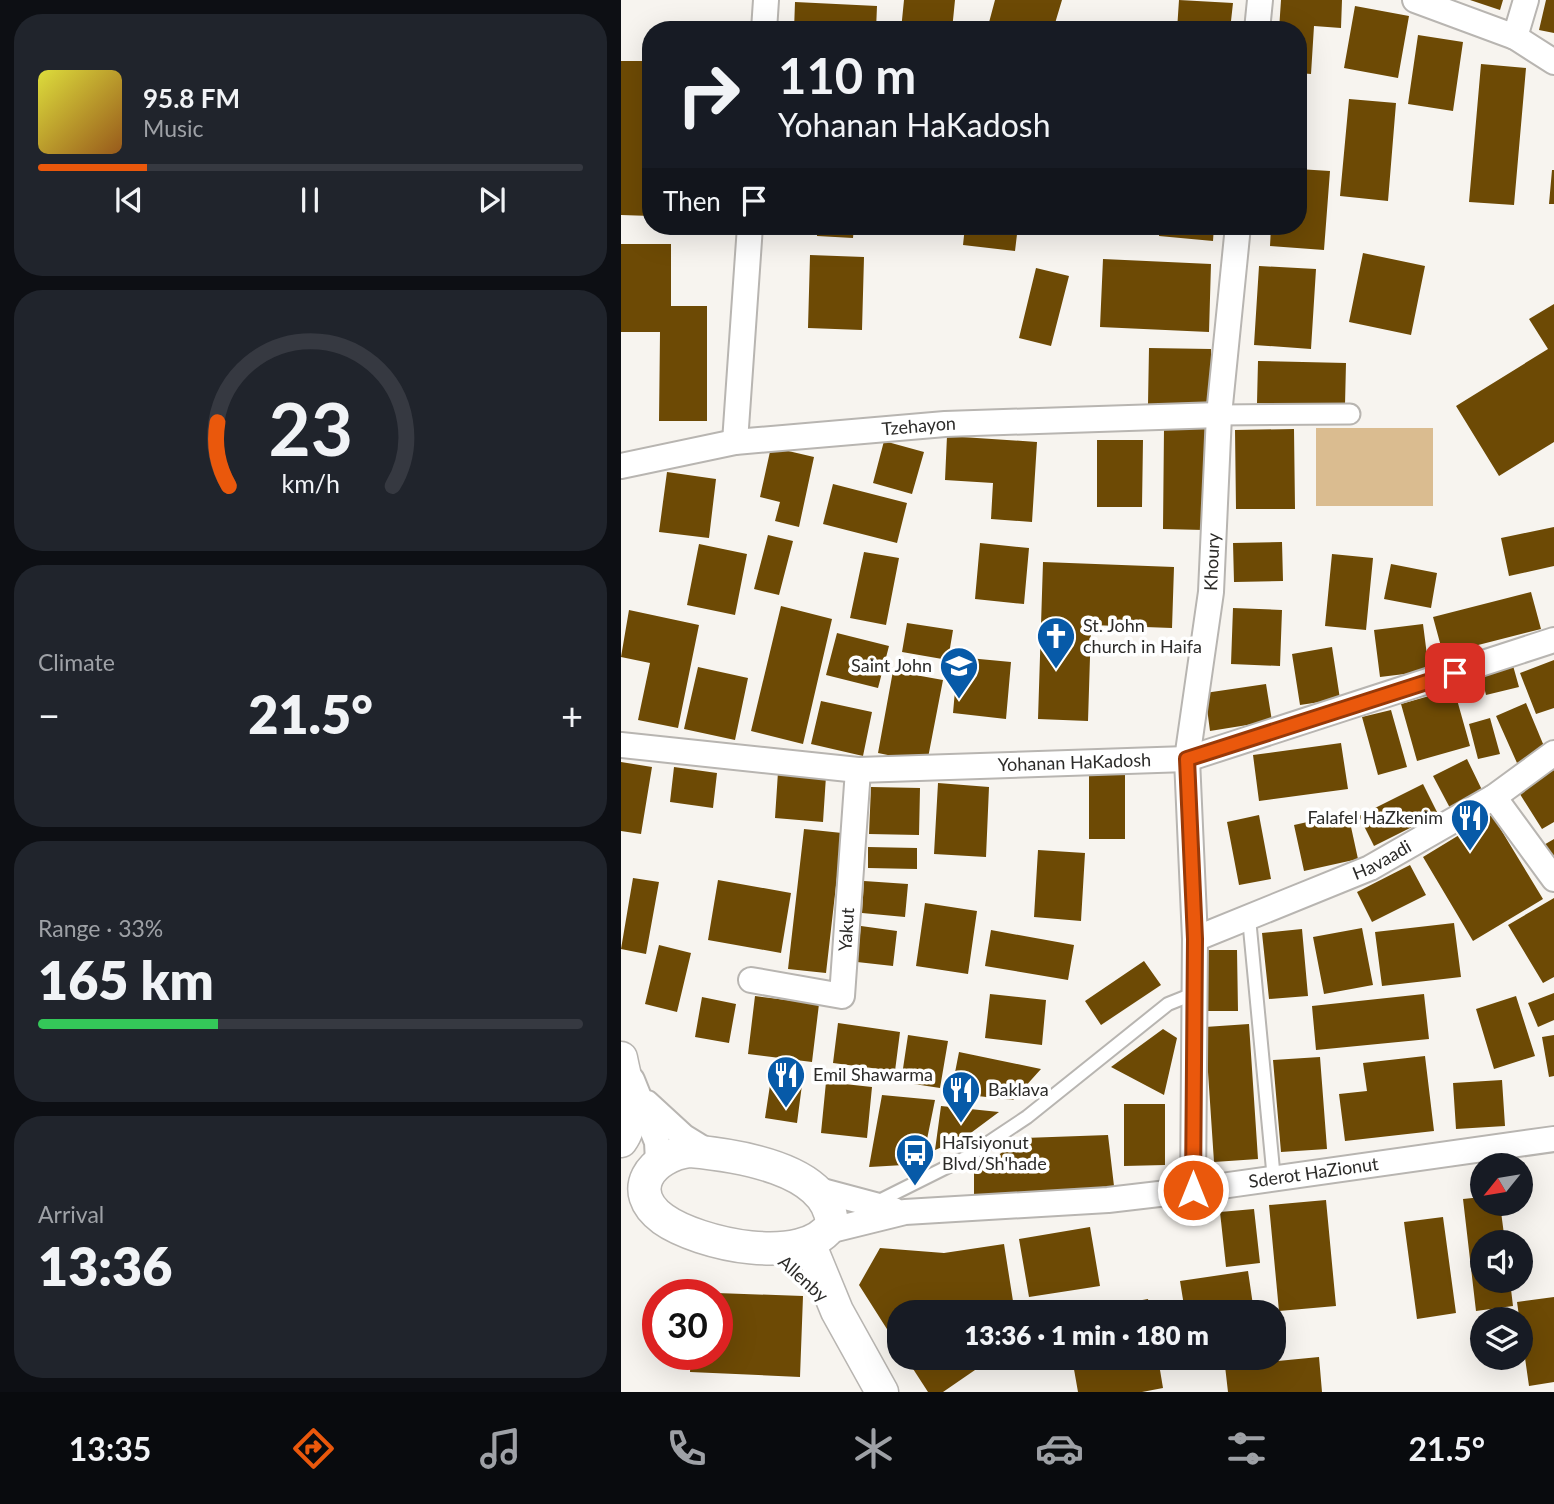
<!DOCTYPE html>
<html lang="en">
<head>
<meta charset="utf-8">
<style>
  body { margin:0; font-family:Lato,sans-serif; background:#20242c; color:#f1f3f6; height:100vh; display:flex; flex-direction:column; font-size:26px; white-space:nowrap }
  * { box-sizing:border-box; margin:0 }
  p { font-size:23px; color:#9ea1a6 }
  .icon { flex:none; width:38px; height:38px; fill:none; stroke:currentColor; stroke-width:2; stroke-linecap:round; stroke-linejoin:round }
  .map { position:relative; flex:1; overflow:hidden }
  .drawer { display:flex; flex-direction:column; gap:14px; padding:14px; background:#0d0f14; width:621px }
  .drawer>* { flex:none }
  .hud { position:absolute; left:21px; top:21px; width:665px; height:214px; border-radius:28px; box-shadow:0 7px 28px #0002; background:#171b24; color:#f1f3f6; overflow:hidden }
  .needle { width:46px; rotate:240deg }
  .tools { position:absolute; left:849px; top:1153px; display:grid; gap:14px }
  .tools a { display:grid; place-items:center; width:63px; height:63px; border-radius:50%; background:#171b24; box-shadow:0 7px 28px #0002; font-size:35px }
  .speed { position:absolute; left:21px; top:1279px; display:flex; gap:14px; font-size:35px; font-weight:700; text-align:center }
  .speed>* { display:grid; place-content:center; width:91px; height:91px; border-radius:50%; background:#171b24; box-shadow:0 7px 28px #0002; line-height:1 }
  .speed .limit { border:10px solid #d22; background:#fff; color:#111 }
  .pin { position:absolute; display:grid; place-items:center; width:60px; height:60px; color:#fff; margin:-30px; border-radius:14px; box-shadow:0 4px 10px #0006 }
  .me { position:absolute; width:77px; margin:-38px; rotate:0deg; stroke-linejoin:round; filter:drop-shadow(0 0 5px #0008) }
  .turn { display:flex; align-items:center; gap:24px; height:147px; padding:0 21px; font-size:32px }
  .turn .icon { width:91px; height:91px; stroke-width:2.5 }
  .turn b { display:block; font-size:49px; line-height:60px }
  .then { display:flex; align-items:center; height:66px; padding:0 21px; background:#0003; gap:14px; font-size:26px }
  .big { font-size:52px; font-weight:800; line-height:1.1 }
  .drawer .card { flex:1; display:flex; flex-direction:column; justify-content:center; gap:10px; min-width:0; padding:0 24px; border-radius:28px; background:#20242c }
  .drawer .dial { align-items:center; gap:0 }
  .dial svg { height:182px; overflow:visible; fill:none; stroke:#363941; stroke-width:7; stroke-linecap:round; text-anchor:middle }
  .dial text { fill:#f1f3f6; stroke:none }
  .song { display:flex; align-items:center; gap:21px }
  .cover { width:84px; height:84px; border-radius:10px; background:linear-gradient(135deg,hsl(60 70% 55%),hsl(30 70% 35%)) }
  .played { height:7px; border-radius:4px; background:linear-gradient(90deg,#ea580c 20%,#363941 20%) }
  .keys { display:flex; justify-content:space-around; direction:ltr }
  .heat { display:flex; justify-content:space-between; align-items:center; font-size:38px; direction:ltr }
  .charge { height:10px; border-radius:5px; background:linear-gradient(90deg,#34c759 33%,#363941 0) }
  .trip { position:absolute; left:266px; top:1300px; width:399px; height:70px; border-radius:28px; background:#171b24; box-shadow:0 7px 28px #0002; font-weight:800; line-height:70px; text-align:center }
  .menu { display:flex; height:112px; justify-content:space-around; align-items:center; background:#090b0e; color:#9ea1a6 }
  .menu .icon { width:49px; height:49px }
  .menu .selected { color:#ea580c }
  .menu b { font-size:32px; color:#f1f3f6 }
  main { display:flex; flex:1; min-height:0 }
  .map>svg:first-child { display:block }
  .green { fill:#dabc90 }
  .building { fill:#6d4a05 }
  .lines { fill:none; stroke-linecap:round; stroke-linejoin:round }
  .service-casing { stroke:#b8b5b1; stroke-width:16 }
  .pedestrian-casing { stroke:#b8b5b1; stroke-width:23 }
  .minor-casing { stroke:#b8b5b1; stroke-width:28 }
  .tertiary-casing { stroke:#b8b5b1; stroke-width:35 }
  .service { stroke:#fff; stroke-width:12 }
  .pedestrian { stroke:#fff; stroke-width:19 }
  .minor { stroke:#fff; stroke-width:24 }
  .tertiary { stroke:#fff; stroke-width:32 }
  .route-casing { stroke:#983908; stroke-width:18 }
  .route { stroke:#ea580c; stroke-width:12 }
  .labels { text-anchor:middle; stroke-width:7; stroke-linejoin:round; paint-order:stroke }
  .street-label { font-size:18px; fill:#2c2b29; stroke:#fff }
  .poi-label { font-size:18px; fill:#2c2b29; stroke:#fff; text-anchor:start }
</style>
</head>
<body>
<main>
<section class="drawer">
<div class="card">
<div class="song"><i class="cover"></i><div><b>95.8 FM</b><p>Music</p></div></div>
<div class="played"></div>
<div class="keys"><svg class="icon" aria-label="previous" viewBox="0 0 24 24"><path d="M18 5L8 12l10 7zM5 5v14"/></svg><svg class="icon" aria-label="pause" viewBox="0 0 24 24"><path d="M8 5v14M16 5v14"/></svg><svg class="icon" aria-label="next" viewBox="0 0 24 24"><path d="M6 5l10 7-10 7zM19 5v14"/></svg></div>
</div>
<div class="card dial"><svg viewBox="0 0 100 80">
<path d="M14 69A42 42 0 1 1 86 69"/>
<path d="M14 69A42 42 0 0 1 9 41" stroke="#ea580c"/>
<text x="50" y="56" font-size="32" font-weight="700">23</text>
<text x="50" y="72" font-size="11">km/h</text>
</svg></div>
<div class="card"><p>Climate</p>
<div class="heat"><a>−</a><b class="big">21.5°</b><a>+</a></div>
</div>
<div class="card"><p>Range · 33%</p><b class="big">165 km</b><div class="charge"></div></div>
<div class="card"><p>Arrival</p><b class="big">13:36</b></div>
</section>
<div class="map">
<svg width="933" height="1392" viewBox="0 0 933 1392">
  <rect width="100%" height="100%" fill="#f7f4ef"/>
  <path class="green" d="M695,428H812V506H695Z"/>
  <path class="building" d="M283,0H334L331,30H280Z
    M374,0H441L432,30H366Z
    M558,0L612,3L609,30H556Z
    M660,0H721L720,28L693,26L690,74L677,73V30H658Z
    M849,0H882L879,10Z
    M925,0H933V33L918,30Z
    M174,2L256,6L255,30H173Z
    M734,6L788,16L777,78L723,68Z
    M797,35L842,42L832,111L787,104Z
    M0,61H30V216L0,215Z
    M860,64L905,68L893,205L848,202Z
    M677,89H683L679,125L677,124Z
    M728,99L775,103L767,201L719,196Z
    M677,169L709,171L703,250L649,246L650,226H677Z
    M931,170H933V204H928Z
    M196,226H233L232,238L196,236Z
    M344,226H397L394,251L342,245Z
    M455,226H507L506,235L454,231Z
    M539,226H593L592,241L538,236Z
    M0,244H50V306H86V421H38L39,332H0Z
    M742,253L804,266L790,335L728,322Z
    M189,255L243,257L241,330L187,328Z
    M482,259L590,264L588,332L479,327Z
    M638,266L695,269L690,349L633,345Z
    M415,268L448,276L430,346L398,338Z
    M933,304V442L878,476L835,406L927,349L908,319Z
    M528,348L590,349V405L527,404Z
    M637,361L725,363L724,405L636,403Z
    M543,428L584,429L583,530L542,529Z
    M673,429L674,509H615L614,430Z
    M326,436L416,442L411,522L370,519L372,483L324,480Z
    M476,440H522L521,507H476Z
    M263,441L303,452L291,494L252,483Z
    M150,447L193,457L178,527L154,521L159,502L139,497Z
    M46,472L95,479L88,538L38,532Z
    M212,484L286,503L276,543L202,524Z
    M933,527V566L888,576L880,538Z
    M147,535L172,541L158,595L133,589Z
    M661,542L662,581L613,582L612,543Z
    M359,543L408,548L403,604L354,599Z
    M78,544L126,554L114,615L66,605Z
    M243,552L278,558L265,625L229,618Z
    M711,554L752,558L745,630L704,626Z
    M422,562L553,567L551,628L470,625L467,721L417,719Z
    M770,564L816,573L810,608L763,599Z
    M910,592L920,629L822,654L812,617Z
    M160,606L211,619L182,744L130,731Z
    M612,608L661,610L659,666L610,664Z
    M8,610L78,625L57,728L17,720L29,663L0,657Z
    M286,623L332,630L327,660L281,652Z
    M802,624L808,671L759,677L753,630Z
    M216,633L268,646L257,688L205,675Z
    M711,647L719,699L679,705L671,654Z
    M337,657L390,662L385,719L332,713Z
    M933,660V708L915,714L899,673Z
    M891,662L898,687L865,695L859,671Z
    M77,667L127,678L114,740L63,729Z
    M272,671L322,680L306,763L257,753Z
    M645,684L651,721L589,731L584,693Z
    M833,689L849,746L796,761L780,704Z
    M200,701L251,712L242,756L190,744Z
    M905,703L925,751L896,763L875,716Z
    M770,710L786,767L757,775L741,717Z
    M869,718L879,754L857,759L848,724Z
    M720,743L727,789L638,801L632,755Z
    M846,759L862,792L829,808L812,776Z
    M0,762L31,767L20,834L0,831Z
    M53,767L96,773L92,808L49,802Z
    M933,770V822L921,829L897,791Z
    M157,772L205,776L202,822L154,818Z
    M468,775H504V839H468Z
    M317,783L368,787L365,857L313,854Z
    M802,784L817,814L753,846L738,816Z
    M250,787L299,788L298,835L248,834Z
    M727,813L737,859L683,871L673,825Z
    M638,815L650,879L618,885L606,822Z
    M871,815L922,899L852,941L802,857Z
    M183,829L221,833L205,973L167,969Z
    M933,839V864L921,846Z
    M247,847L296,848V869L247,868Z
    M417,850L464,853L460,921L413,917Z
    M789,865L805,895L751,922L736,892Z
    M12,878L38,882L25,954L0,949Z
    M97,880L170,893L160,953L87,940Z
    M243,881L287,884L284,917L241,913Z
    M933,898V977L922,983L887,925Z
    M304,903L356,911L347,974L295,966Z
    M833,923L840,977L761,986L754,932Z
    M240,926L276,931L272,966L236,962Z
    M741,928L752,985L703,994L692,937Z
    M681,929L687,996L648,999L641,933Z
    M370,930L453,945L447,980L364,966Z
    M38,945L70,953L56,1012L24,1004Z
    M584,950H616L617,1011H585Z
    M523,961L540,985L480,1025L464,1001Z
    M933,993V1020L917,1027L907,1003Z
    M369,994L425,1000L421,1045L364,1038Z
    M803,994L808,1039L695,1050L691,1006Z
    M134,996L198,1004L191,1062L127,1054Z
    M895,996L914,1056L873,1069L855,1009Z
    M81,997L115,1004L108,1043L74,1037Z
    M217,1023L279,1032L274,1071L212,1063Z
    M628,1024L637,1159L593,1162L584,1027Z
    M542,1029L556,1038L543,1095L490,1067Z
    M287,1035L327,1041L319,1088L280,1082Z
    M933,1035V1076L928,1077L921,1037Z
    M338,1052L420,1069L392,1100L330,1093Z
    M804,1056L813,1131L724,1141L718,1094L746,1091L742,1063Z
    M699,1057L706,1149L660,1152L652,1060Z
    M151,1072L182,1077L176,1123L144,1118Z
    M881,1080L884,1126L835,1129L832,1083Z
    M205,1082L251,1087L246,1138L200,1133Z
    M261,1095L314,1100L303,1154L283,1165L248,1167Z
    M503,1104H544V1165L503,1166Z
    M320,1106L378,1112L343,1138L314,1150Z
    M487,1135L493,1186L353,1197V1171L403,1138Z
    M861,1197V1204H879L884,1242H861V1281H889L892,1306L855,1311L842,1199Z
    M705,1200L715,1306L658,1311L648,1205Z
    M633,1209L639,1263L605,1267L599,1212Z
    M822,1217L835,1313L796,1319L783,1222Z
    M469,1227L479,1286L408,1297L398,1239Z
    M383,1244L392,1301L316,1312H278V1348L238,1285L259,1248L323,1253Z
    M627,1271L633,1312H564L559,1281Z
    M96,1293L182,1296L179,1377L69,1372L70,1354H96Z
    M933,1297V1382L908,1386L896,1302Z
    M527,1299L529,1312H459V1311Z
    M698,1357L701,1392H607L604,1366Z
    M285,1358H346L354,1370L322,1392H307Z
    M451,1358H537L542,1388L521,1392H457Z"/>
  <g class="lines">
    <g class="service-casing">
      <path id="service" d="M628,918L653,1180
        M256,1202L346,1157L406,1117L547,1004L572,994"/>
    </g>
    <g class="pedestrian-casing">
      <path id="pedestrian" d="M598,415L729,414"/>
    </g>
    <g class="minor-casing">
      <g id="minor">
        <path d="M794,0L894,37L933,62"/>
        <path d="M143,30L145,0"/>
        <path d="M636,30L639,0"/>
        <path d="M894,37L905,0"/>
        <path d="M114,442L129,226"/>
        <path id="s1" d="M0,466L114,442L324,424L598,415"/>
        <path id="s2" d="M0,745L237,770L566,759L933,640"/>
        <path d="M873,797L933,879"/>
        <path id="s3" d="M574,939L749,868L873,797L933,753"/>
        <path id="s4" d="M130,980L221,996L237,770"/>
        <path d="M11,1080L36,1142L37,1161"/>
        <path d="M26,1103L63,1137L89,1153"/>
        <path d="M198,1190L273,1210"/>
        <path id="s5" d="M572,1190L574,939L566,759L590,592L598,415L617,226"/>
        <path id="s6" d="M207,1231L284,1212L487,1200L572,1190L933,1139"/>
      </g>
    </g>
    <g class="tertiary-casing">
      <path id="tertiary" d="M0,1141C17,1118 5,1084 0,1058
        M69,1151C113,1155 208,1168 211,1224C184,1268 77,1244 42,1219C4,1191 30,1156 69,1151Z
        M188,1243L216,1311L261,1392"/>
    </g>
    <use href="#service" class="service"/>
    <use href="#pedestrian" class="pedestrian"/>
    <use href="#minor" class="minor"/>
    <use href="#tertiary" class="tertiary"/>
  </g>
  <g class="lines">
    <g class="route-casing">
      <path id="route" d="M572,1190L574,939L566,759L834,673"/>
    </g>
    <use href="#route" class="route"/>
  </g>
  <defs>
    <g id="church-pin" transform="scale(2.0125)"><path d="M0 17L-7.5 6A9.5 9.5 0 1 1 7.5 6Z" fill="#075aa8" stroke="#fff"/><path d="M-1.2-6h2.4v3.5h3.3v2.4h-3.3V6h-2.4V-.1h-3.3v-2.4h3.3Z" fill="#fff"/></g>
    <g id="school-pin" transform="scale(2.0125)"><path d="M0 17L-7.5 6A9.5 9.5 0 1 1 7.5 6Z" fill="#075aa8" stroke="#fff"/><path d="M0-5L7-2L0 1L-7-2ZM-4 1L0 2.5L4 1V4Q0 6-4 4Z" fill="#fff"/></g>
    <g id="restaurant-pin" transform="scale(2.0125)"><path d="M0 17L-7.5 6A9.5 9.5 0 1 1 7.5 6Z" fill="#075aa8" stroke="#fff"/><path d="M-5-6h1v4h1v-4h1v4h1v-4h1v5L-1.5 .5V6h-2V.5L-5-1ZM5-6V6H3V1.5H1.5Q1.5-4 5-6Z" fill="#fff"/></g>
    <g id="bus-pin" transform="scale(2.0125)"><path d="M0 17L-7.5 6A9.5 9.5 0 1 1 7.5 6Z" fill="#075aa8" stroke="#fff"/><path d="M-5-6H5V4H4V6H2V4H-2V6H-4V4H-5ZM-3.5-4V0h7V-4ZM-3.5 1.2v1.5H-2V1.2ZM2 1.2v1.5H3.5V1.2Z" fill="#fff"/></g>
  </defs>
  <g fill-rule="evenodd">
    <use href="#church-pin" x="435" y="636"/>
    <use href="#school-pin" x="338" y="666"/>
    <use href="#restaurant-pin" x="849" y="818"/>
    <use href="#restaurant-pin" x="165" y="1075"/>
    <use href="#restaurant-pin" x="340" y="1090"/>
    <use href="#bus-pin" x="294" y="1153"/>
  </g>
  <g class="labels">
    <g class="street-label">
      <text dy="6" stroke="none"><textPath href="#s1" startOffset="301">Tzehayon</textPath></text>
      <text dy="6" stroke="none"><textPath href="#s5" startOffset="630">Khoury</textPath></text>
      <text dy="6" stroke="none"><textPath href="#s2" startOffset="455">Yohanan HaKadosh</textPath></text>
      <text dy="6" stroke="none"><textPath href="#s3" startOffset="203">Havaadi</textPath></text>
      <text dy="6" stroke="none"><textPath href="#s4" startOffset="159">Yakut</textPath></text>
      <text dy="6" stroke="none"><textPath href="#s6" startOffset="490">Sderot HaZionut</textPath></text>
      <text transform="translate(182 1279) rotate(42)" y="6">Allenby</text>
    </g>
    <g class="poi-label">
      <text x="462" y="632">St. John<tspan x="462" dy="21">church in Haifa</tspan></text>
      <text x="311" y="672" text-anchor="end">Saint John</text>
      <text x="822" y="824" text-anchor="end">Falafel HaZkenim</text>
      <text x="192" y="1081">Emil Shawarma</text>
      <text x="367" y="1096">Baklava</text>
      <text x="321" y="1149">HaTsiyonut<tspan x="321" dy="21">Blvd/Sh'hade</tspan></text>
    </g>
  </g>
</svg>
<div class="tools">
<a><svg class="needle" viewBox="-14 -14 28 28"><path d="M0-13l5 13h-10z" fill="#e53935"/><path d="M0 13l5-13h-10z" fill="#9ea1a6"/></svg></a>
<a><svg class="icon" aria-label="sound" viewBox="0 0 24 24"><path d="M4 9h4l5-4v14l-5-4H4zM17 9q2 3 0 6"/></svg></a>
<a><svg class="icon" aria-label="layers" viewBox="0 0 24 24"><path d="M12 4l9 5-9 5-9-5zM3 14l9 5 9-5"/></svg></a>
</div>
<div class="speed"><div class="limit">30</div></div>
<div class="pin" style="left:834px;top:673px;background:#d93025"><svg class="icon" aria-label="arrive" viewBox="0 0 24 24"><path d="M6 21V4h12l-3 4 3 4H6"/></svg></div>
<svg class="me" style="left:572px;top:1190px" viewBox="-20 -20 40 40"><circle r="17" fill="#ea580c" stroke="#fff" stroke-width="3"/><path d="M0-11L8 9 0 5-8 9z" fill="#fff"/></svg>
<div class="trip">13:36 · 1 min · 180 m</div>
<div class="hud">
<div class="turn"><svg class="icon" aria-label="right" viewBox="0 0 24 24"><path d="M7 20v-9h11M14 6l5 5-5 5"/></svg><div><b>110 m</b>Yohanan HaKadosh</div></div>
<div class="then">Then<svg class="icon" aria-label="arrive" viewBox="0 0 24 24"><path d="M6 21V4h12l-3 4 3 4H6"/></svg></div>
</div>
</div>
</main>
<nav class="menu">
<b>13:35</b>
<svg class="icon selected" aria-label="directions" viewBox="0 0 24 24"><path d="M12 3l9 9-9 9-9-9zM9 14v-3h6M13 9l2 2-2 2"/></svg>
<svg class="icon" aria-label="music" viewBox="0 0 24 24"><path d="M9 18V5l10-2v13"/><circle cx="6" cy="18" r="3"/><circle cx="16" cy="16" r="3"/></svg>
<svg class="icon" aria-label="phone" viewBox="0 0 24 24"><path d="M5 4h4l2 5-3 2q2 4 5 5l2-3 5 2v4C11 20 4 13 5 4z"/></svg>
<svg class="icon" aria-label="climate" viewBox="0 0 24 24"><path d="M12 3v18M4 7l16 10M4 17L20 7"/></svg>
<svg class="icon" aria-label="car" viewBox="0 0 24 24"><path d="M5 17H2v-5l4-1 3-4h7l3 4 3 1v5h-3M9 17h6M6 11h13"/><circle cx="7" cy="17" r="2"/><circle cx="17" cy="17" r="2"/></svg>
<svg class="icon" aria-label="filters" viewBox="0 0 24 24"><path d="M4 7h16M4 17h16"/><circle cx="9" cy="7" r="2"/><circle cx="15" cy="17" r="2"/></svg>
<b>21.5°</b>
</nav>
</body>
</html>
